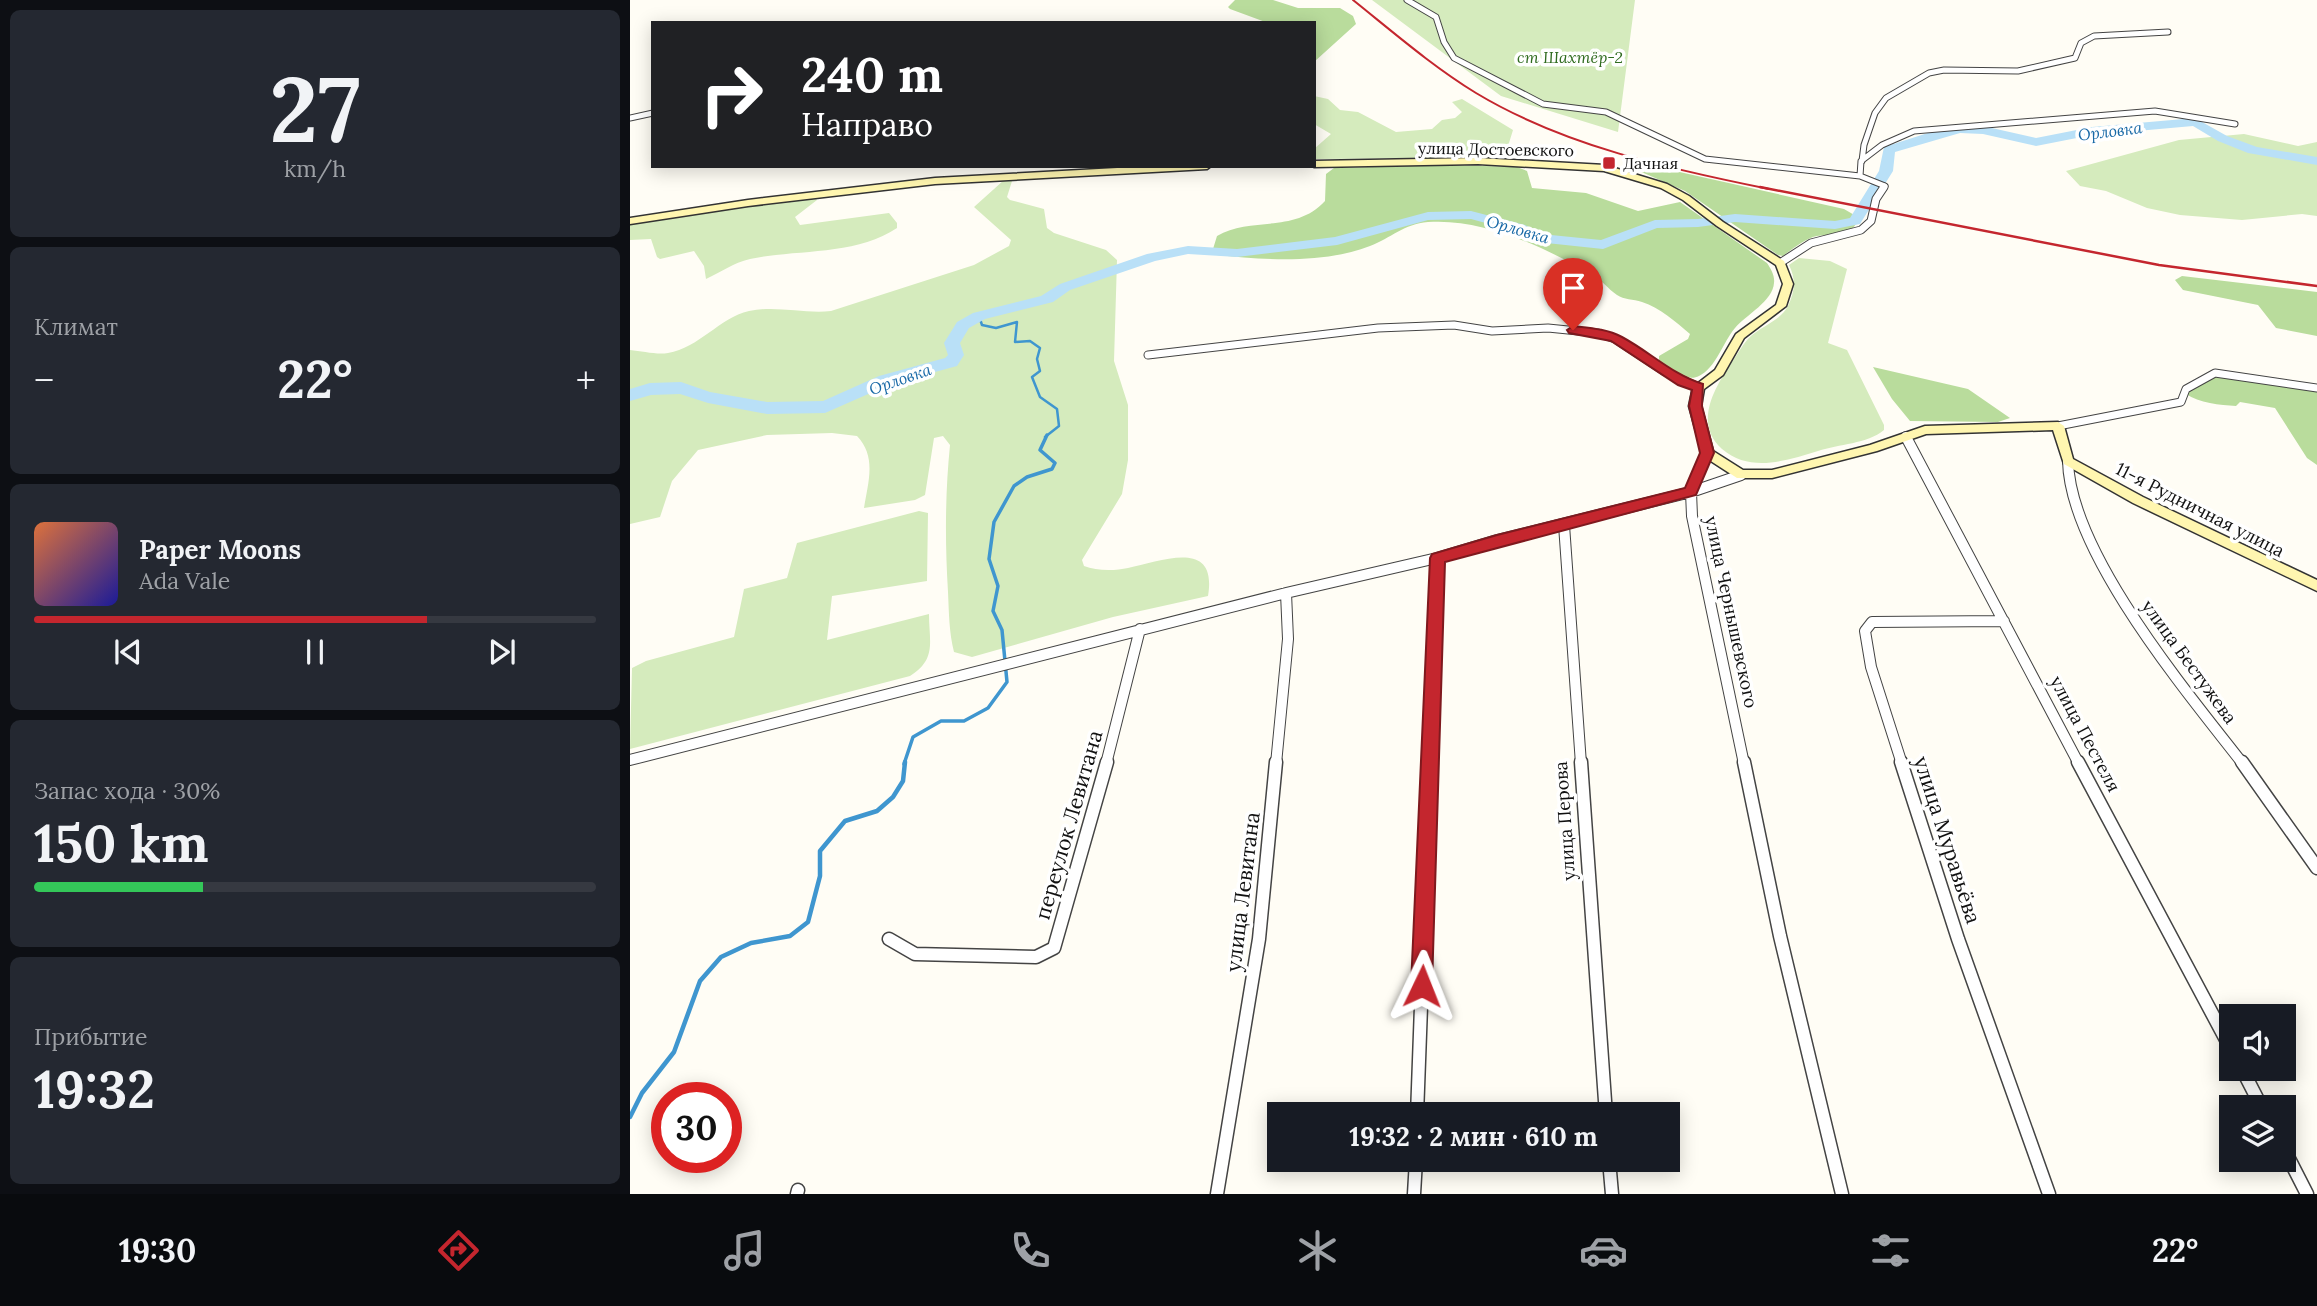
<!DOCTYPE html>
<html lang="ru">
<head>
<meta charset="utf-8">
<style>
  body { margin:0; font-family:Lora,serif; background:#242831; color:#f1f3f6; height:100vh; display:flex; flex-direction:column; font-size:26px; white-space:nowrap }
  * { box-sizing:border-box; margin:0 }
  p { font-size:23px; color:#9ea1a6 }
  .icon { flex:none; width:38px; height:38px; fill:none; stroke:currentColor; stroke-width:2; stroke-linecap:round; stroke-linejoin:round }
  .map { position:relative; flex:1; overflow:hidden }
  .side { display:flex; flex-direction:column; gap:10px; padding:10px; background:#0d0f14; width:630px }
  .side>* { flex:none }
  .top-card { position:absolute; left:21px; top:21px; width:665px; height:147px; border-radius:0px; box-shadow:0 4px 18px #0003; background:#202124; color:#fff; overflow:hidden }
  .buttons { position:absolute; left:1589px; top:1004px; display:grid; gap:14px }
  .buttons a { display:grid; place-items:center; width:77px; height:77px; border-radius:0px; background:#171b24; box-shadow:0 4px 18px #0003; font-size:35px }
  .speed { position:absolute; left:21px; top:1082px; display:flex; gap:14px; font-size:35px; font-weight:700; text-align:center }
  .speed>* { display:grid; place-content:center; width:91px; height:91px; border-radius:50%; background:#171b24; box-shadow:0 4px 18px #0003; line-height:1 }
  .speed .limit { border:10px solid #d22; background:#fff; color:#111 }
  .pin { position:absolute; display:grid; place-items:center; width:60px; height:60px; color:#fff; margin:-72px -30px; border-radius:50% 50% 50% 0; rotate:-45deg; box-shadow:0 0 7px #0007 }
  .pin .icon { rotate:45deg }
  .me { position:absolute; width:77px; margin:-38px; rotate:2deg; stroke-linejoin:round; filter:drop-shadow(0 0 5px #0008) }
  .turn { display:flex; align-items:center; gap:24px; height:147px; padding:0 35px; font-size:32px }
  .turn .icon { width:91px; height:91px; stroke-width:2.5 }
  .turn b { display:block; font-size:49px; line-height:60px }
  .big { font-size:52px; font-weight:700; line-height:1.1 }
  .side .widget { flex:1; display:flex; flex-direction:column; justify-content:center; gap:10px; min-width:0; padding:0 24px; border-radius:10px; background:#242831 }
  .side .dial { align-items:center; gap:0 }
  .dial b { font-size:91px; line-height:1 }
  .song { display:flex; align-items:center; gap:21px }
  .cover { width:84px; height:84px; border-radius:10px; background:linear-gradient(135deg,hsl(20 70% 55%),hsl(240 70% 35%)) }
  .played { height:7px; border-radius:4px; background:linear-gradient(90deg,#c4262e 70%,#363941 70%) }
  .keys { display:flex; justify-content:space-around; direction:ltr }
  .heat { display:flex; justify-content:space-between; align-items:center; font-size:38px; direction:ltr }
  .charge { height:10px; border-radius:5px; background:linear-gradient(90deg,#34c759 30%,#363941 0) }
  .trip { position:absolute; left:637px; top:1102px; width:413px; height:70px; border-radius:0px; background:#171b24; box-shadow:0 4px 18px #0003; font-weight:700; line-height:70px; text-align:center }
  .tabs { display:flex; height:112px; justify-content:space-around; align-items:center; background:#090b0e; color:#9ea1a6 }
  .tabs .icon { width:49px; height:49px }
  .tabs .current { color:#c4262e }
  .tabs b { font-size:32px; color:#f1f3f6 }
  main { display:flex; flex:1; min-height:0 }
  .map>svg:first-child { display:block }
  .green { fill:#d5ebbd }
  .forest { fill:#b9dc9c }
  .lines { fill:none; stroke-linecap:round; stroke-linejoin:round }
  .stream-far2 { stroke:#3f96cf; stroke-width:2.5 }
  .stream-far1 { stroke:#3f96cf; stroke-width:3.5 }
  .stream { stroke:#3f96cf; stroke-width:4.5 }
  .river { fill:#b9e0f7; fill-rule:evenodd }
  .street-far3-casing { stroke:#444; stroke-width:7 }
  .street-far2-casing { stroke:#444; stroke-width:9 }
  .street-far1-casing { stroke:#444; stroke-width:12 }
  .street-casing { stroke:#444; stroke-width:15 }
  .secondary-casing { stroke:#333; stroke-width:3 }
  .street-far3 { stroke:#fff; stroke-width:5 }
  .street-far2 { stroke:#fff; stroke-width:7 }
  .street-far1 { stroke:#fff; stroke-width:10 }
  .street { stroke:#fff; stroke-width:12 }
  .secondary { fill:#fff6b0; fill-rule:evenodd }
  .rail-far1 { stroke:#c4262e; stroke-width:2 }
  .rail { stroke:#c4262e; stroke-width:2.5 }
  .route { fill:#c4262e; stroke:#7f191e; stroke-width:2 }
  .poi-dot { fill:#c4262e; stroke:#fff; stroke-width:2.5 }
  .labels { text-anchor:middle; stroke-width:7; stroke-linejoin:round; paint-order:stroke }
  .far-park-label { font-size:16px; font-style:italic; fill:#2f6b1f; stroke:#fff }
  .far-water-label { font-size:16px; font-style:italic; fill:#1768a6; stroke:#fff }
  .far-street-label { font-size:16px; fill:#111; stroke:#fff }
  .far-poi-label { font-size:16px; fill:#111; stroke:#fff; text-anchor:start }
  .street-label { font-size:18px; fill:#111; stroke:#fff }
  .near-street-label { font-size:21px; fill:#111; stroke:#fff }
</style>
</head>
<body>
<main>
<section class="side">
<div class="widget dial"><b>27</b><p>km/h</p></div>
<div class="widget"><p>Климат</p>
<div class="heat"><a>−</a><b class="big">22°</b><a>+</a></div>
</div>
<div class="widget">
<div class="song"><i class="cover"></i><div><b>Paper Moons</b><p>Ada Vale</p></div></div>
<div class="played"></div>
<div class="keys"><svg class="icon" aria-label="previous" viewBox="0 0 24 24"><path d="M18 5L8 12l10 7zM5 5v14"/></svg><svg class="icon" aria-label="pause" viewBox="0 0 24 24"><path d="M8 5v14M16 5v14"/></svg><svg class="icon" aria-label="next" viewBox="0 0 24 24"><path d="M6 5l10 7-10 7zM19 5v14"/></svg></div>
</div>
<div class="widget"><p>Запас хода · 30%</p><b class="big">150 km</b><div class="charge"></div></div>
<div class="widget"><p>Прибытие</p><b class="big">19:32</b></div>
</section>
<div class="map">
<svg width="1687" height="1194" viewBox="0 0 1687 1194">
  <rect width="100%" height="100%" fill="#fffdf5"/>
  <path class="green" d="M742,0H1005L988,132L871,96Z
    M684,96L698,99L710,110L728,112L766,132L802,129L812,120L825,118L832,112L822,102L832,99L883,130L875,156L869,158L684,159V149L701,134L684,124Z
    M1614,134L1668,146L1687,142V216L1672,214L1612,220L1550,215L1517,208L1476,191L1450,186L1436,171L1549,140Z
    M374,180L382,181L377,197L380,200L414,209L417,228L424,233L476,250L487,260L484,361L498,405V460L492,494L452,560L454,566C466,571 485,571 498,568C530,562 588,537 578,596L483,617L342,657L324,652C319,632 319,613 318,592C315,542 315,495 320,445L313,436L304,438L295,495L285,500L234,508C238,482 247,457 227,436L202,433L137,435L68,450L42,481L30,517L0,524V350C12,351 27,355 38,353C69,348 89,318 119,311C146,305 174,314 201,311L344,265L379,246L381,240L344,207Z
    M185,197L187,200L165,217L170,225L259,213L267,223V228C225,256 167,249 120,259C103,263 91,272 76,279L74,266L64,251L30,259L27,257L21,239L0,240V224L9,221Z
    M1169,258L1200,261L1217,269L1198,343L1217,350L1254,425V430C1237,444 1209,444 1188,451C1156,461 1120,473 1092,449C1063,423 1085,387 1102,362C1108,354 1113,343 1121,336C1132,326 1151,320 1158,306C1165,292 1166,279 1159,265Z
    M289,511L298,513L297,581L202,596L197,640L299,614C299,642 307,659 280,676L0,749L2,668L16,661L104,637L114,589L157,578L167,543Z"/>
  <path class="forest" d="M605,0H643L668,8H710L723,16L726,24L684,62V23H638L600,9L598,7Z
    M996,160L1214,209L1226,216V224C1217,238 1198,233 1183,237C1172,241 1162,249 1153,256L1148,255L1055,191L993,164Z
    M819,165L887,167L897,171L902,188L956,193L1008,211L1050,202L1137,263C1141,269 1145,276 1144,283C1143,301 1116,315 1105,328C1093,342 1086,368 1069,376C1056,383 1039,367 1029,361V356L1058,339L1060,334C1046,322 1030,308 1012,302C1003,299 994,300 987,295C978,289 971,279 962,274C914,248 855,218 798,222C774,224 761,238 740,246C694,264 635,260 587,255L583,249L587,236C620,216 665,234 695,201L696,174L704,168Z
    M1552,276L1687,292V336L1646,328L1628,305L1553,290L1545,280Z
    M1243,367L1338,389L1380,418L1368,422L1280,421L1262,399Z
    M1584,376L1634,382L1687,392V465L1677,458L1645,408L1610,402L1606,406C1590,405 1569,403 1556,394L1557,389Z"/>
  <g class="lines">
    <path class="stream-far2" d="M349,316L352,325L366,328L387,322L385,342L400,341L410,348L407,359L410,371L402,377L410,397L427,409L429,426L415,437"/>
    <path class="stream-far1" d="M274,764L283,737L311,721H334L358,708L377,682L372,630L363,611L368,586L359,559L364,522L384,486L397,477L422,469L425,463L410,450L417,435"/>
    <path class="stream" d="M0,1117L12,1093L44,1052L70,981L91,957L121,943L160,936L178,922L190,876V851L215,821L247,811L263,797L273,781L275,762"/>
    <path class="river" d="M1565,118L1597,136L1627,147L1687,157V165L1618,153L1588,141L1563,126L1462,135L1406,146L1353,134L1330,133L1265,152L1263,171L1230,224L1205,229L1105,222L1068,227L1027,228L973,249L907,242L885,231L841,219L798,220L707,245L607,257L558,254L525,261L440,290L423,302L355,319L339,328L330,343L334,355L327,366L261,384L195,413L137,414L78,403L50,394L21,395L0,401V389L20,383L51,382L80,392L137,402L193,401L249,376L315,358L318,355L314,343L327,322L343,313L411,296L430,284L517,254L558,246L607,249L705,237L798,212L841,211L895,225L911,234L971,240L1025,220L1068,219L1105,214L1205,221L1220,218L1249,171L1254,147L1301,132L1330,126H1353L1406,138L1462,127Z"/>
    <g class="street-far3-casing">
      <path id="street-far3" d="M777,0L806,17L814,42L824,58L913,104L976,112L1075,159L1230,176
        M0,118L23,113
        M1232,161L1234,145L1245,113L1256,98L1299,73L1314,70L1388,71L1445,58L1451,43L1464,36L1538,32
        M1253,189L1255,186L1230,176L1231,161L1252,145L1284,131L1525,111L1605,124"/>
    </g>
    <g class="street-far2-casing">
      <path id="street-far2" d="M1150,263L1181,243L1231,230L1241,221L1246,199L1254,187
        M518,355L748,328L824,325L862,331L918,328L968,333L985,339L1035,372L1069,387
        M1428,426L1551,402L1556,389L1585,373L1687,388"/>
    </g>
    <g class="street-far1-casing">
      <path id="street-far1" d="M1276,437L1449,764
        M1077,453L1061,492L1062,516L1114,764
        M1438,461C1440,553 1557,692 1613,764
        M934,525L951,764
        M0,760L656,593L807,558L867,540L1061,492L1111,475
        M476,764L510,629
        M646,764L658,639L656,593
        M800,764L807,558
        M1272,764L1241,667L1235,631L1242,622L1374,621"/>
    </g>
    <g class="street-casing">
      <path id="street" d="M951,762L976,1115
        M1114,762L1150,936L1212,1194
        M1271,762L1328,939L1419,1194
        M1448,762L1601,1049
        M1612,762L1687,868
        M259,939L285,954L406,957L424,948L477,762
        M1612,1069L1632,1108
        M787,1115L800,762
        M1654,1149L1677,1194
        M979,1160L982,1194
        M167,1194L168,1190
        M587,1194L629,939L646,762
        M784,1194L786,1160"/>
    </g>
    <g class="secondary-casing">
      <path id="secondary" d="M848,158L975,165L1037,184L1059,196L1093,222L1154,261L1163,284L1156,306L1114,338L1093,375L1074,389L1071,406L1083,451L1113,470H1142L1240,445L1295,426L1428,422L1434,426L1443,459L1513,497L1687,580V591L1503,503L1434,464L1423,430L1296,434L1247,451L1142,478H1107L1073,456L1059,406L1063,387L1085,370L1106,334L1146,305L1153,284L1146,265L1087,226L1053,200L1031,188L974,171L848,164L684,167L682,166H684V161Z
        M524,166H581L577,169L305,184L118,206L0,224V218L118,200L305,178Z"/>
    </g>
    <use href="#street-far3" class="street-far3"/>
    <use href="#street-far2" class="street-far2"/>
    <use href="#street-far1" class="street-far1"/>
    <use href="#street" class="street"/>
    <use href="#secondary" class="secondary"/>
    <path class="rail-far1" d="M723,0C763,32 802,66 846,93C934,146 1040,169 1139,189"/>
    <path class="rail" d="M1130,187L1529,265L1687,286"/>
  </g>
  <path class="route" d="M943,326C960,328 977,329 992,337C1020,352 1043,375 1073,384L1072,406L1084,453L1066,495L815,562L802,986L799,993L792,996L784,993L781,986L800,558L802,554L867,535L1055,488L1070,453L1059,406L1062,390L1048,385L981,341L939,333L937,330Z"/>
  <rect class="poi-dot" x="972" y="156" width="14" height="14" rx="3.5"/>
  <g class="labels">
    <g class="far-park-label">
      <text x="940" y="63">ст Шахтёр-2</text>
    </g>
    <g class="far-water-label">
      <text transform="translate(1480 131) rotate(-7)" y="6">Орловка</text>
      <text transform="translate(888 229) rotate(16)" y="6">Орловка</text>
      <text transform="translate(270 379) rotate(-19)" y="6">Орловка</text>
    </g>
    <g class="far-street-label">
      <text transform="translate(866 149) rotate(1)" y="6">улица Достоевского</text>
    </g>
    <g class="far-poi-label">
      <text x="993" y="169">Дачная</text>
    </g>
    <g class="street-label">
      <text transform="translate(1570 510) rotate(27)" y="6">11-я Рудничная улица</text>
      <text transform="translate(1101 612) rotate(78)" y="6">улица Чернышевского</text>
      <text transform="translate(1559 662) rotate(54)" y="6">улица Бестужева</text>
      <text transform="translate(1455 734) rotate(62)" y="6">улица Пестеля</text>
      <text transform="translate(935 821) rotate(-94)" y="6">улица Перова</text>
    </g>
    <g class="near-street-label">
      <text transform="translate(439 825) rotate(-74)" y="7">переулок Левитана</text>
      <text transform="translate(1317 840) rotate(72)" y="7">улица Муравьёва</text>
      <text transform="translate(613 892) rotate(-83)" y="7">улица Левитана</text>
    </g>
  </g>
</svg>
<div class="buttons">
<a><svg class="icon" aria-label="sound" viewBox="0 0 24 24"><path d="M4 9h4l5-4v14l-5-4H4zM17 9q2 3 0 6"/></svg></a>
<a><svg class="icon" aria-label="layers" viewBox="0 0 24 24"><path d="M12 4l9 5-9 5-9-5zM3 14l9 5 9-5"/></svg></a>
</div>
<div class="speed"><div class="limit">30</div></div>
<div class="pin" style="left:943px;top:330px;background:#d93025"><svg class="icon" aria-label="arrive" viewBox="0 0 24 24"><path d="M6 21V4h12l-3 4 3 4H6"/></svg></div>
<svg class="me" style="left:792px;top:986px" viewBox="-20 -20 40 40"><path d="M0-17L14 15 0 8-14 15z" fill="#c4262e" stroke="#fff" stroke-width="4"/></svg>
<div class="trip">19:32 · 2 мин · 610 m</div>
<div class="top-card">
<div class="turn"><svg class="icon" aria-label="right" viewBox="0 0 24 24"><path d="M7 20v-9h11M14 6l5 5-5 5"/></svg><div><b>240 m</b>Направо</div></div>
</div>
</div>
</main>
<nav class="tabs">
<b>19:30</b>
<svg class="icon current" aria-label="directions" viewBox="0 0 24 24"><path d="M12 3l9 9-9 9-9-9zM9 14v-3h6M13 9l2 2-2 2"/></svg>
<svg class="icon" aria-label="music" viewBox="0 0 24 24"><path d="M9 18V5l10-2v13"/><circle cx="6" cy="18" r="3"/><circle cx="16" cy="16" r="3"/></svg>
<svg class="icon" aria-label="phone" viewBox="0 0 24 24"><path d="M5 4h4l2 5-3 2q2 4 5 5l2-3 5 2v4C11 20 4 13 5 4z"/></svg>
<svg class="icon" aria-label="climate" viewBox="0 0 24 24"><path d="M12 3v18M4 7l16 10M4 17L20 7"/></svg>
<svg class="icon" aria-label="car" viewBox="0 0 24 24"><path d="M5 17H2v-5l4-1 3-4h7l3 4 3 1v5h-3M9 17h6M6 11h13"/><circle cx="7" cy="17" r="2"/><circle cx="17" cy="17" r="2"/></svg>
<svg class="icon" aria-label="filters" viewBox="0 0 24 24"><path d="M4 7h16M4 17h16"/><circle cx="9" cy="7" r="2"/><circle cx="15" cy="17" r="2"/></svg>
<b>22°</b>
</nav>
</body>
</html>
